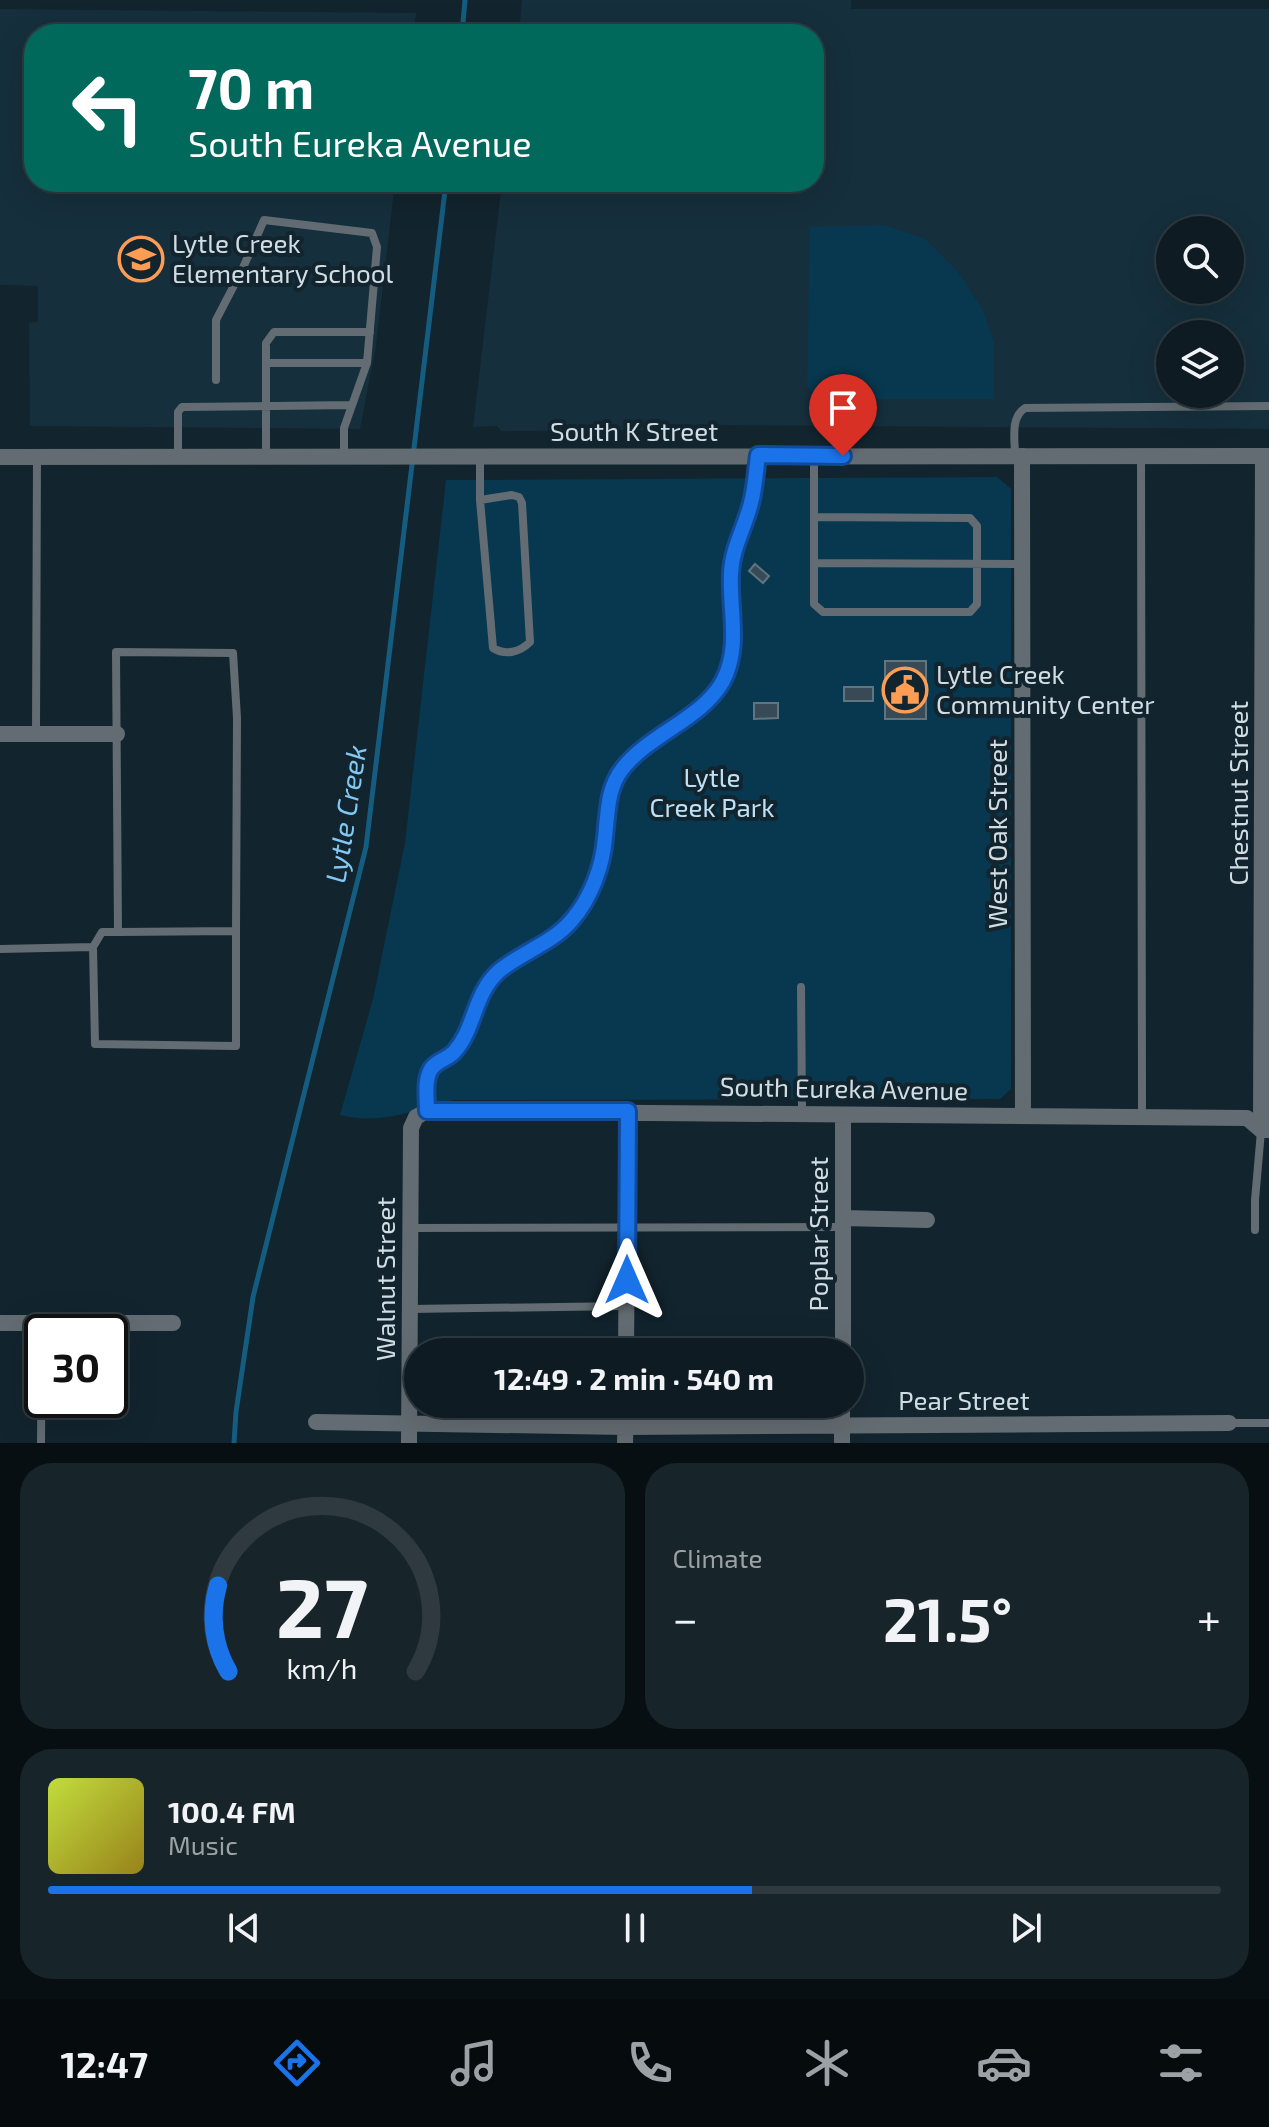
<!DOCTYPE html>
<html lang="en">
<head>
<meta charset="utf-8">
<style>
  body { margin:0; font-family:"Exo 2",sans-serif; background:#17242a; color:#f1f3f6; height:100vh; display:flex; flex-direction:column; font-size:30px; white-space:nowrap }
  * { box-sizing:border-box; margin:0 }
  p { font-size:26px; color:#9ba1a5 }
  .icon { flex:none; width:44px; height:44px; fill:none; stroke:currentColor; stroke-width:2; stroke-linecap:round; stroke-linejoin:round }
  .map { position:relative; height:1443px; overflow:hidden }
  .sheet { display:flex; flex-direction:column; gap:20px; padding:20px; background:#080f13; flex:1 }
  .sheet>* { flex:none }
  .banner { position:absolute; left:24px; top:24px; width:800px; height:168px; border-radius:32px; box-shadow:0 8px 32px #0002,0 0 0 2px #2e3940; background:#00695c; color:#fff; overflow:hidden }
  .controls { position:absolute; left:1156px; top:216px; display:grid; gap:16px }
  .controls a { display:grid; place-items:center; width:88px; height:88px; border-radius:50%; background:#0e1b22; box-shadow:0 8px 32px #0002,0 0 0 2px #2e3940; font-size:40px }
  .speed { position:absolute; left:24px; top:1314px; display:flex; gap:16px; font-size:40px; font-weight:700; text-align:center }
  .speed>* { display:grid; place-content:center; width:104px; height:104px; border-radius:50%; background:#0e1b22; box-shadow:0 8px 32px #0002,0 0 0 2px #2e3940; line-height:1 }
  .speed .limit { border:4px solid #111; border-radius:12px; background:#fff; color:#111 }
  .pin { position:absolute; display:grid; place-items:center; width:68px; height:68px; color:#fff; margin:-82px -34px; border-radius:50% 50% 50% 0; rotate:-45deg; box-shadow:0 0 8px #0007 }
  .pin .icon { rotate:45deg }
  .me { position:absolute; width:88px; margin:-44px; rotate:0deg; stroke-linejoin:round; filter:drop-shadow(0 0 6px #0008) }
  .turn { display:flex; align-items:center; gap:28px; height:168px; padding:0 32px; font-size:36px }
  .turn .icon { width:104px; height:104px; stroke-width:2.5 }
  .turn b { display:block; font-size:56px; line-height:68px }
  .big { font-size:60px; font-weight:700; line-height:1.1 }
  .sheet .card { flex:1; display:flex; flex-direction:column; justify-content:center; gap:12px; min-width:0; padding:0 28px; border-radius:32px; background:#17242a }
  .sheet .dial { align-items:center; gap:0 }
  .dial svg { height:208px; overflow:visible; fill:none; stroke:#2e3940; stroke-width:7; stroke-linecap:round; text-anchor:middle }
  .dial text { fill:#f1f3f6; stroke:none }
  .song { display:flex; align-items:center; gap:24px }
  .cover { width:96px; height:96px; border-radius:12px; background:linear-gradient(135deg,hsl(70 70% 55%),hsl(50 70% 35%)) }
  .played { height:8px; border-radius:4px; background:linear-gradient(90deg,#1a73e8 60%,#2e3940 60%) }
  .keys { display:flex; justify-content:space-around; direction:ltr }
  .heat { display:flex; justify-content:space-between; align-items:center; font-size:44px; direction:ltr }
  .sheet .tiles { flex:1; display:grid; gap:20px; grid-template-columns:1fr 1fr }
  .card:last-child { grid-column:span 2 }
  .trip { position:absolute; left:404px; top:1338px; width:460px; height:80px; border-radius:40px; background:#0e1b22; box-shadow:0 8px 32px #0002,0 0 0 2px #2e3940; font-weight:700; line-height:80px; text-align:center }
  .menu { display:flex; height:128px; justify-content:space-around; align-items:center; background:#060b0e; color:#9ba1a5 }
  .menu .icon { width:56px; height:56px }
  .menu .current { color:#1a73e8 }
  .menu b { font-size:36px; color:#f1f3f6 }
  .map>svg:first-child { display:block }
  .built { fill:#162f3c; fill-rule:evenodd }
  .green { fill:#07384f }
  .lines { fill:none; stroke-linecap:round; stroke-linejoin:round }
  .stream { stroke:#155d80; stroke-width:5 }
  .building { fill:#374a55; stroke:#617581; stroke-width:2 }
  .service { stroke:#636c72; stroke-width:8 }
  .minor { stroke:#636c72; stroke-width:16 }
  .tertiary { stroke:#636c72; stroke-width:16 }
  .route-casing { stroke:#114b97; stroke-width:20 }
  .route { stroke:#1a73e8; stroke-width:14 }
  .labels { text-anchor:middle; stroke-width:8; stroke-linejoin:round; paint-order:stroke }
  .poi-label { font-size:26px; fill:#d1dce3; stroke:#12242e; text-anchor:start }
  .street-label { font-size:26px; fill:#d1dce3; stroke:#12242e }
  .park-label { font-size:26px; fill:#bee1f6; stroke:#12242e }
  .water-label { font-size:28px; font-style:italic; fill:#81c9f4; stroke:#12242e }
</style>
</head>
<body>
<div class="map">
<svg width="1269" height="1443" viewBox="0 0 1269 1443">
  <rect width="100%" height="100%" fill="#12242e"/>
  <path class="built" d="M522,0H851V9H1269V429L696,425L674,430L501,431L497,426L473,427L502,182H814V34H519ZM1170,230H1230V290H1170ZM1170,334H1230V394H1170Z
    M0,9L416,13L413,34H34V182H395L376,346L360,429L30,426L29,323L38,322V286L0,285Z"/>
  <path class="green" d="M884,225L925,239L958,272L983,310L994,342V399H817L807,386L810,227Z
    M997,477L1011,489V1089L1000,1099L453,1100C415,1111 379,1125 340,1115L373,999L405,843L446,480Z"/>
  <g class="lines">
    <path class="stream" d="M462,34L465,0
      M234,1443L236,1412L253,1297L366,847L446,182"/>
  </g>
  <path class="building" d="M755,564L769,576L763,583L749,571Z
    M885,661H926V719H885Z
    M844,687H873V701H844Z
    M754,703H778V718L754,719Z"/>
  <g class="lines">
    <path class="service" d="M266,363H367
      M216,380V320L242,270L264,220L372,233L377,247L367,363L344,428V456
      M178,456V412L182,407L352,405
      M266,456V343L274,332H370
      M814,456V604L823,612H970L977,604V526L970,518L814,517
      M1015,456C1015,439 1010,418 1025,408L1269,406
      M480,457V500L493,648C506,656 520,652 530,642L522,503L519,497L512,495L480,500
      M1141,457L1142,1116
      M814,563L1022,564
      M36,733L37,457
      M93,947L95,1044L236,1046V931
      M0,949L93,947L102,932H118L236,931L237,718L233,653L116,652L118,932
      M801,987L802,1112
      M427,1111C427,1097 424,1081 431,1069C437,1060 449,1059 455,1052C475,1028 474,994 498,972C521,952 551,944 572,921C591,898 603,866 605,837C608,812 607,789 623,768C650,734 703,718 723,681C741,648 730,609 731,573C732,548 744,527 751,504C755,488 756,472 758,456
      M410,1228L843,1227
      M1255,1230V1200L1261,1131
      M410,1309L627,1306
      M1229,1423H1269
      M41,1443L42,1323"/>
    <path class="minor" d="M1022,456L1023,1115
      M0,734H117
      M1261,1130L1263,457
      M843,1218L927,1220
      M0,1323H173
      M626,1352L628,1111
      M843,1352V1116
      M316,1422L625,1427L1229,1423
      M409,1443L411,1128L416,1117L427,1111L1247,1118L1261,1130H1269
      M625,1443L626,1404
      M842,1443V1404"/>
    <path class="tertiary" d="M0,457L1269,456"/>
  </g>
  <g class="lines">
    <g class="route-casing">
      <path id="route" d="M627,1280L628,1111H427C427,1097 424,1081 431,1069C437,1060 449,1059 455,1051C475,1028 474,994 498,972C521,952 552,944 572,920C591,898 603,866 605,837C608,812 607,788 623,768C650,734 703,718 723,681C741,647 729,609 731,573C732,548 745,527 751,503C755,488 756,471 758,455L843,456"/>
    </g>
    <use href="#route" class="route"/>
  </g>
  <defs>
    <g id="school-ring" transform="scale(2.3)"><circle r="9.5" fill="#12242e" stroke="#fd9d54" stroke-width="1.5"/><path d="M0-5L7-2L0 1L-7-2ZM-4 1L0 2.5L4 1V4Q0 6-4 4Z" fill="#fd9d54"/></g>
    <g id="civic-ring" transform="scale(2.3)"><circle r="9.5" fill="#12242e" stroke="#fd9d54" stroke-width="1.5"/><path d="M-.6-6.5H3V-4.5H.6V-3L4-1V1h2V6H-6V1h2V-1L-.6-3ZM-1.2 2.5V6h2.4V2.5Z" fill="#fd9d54"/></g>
  </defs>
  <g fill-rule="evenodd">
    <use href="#school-ring" x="141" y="259"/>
    <use href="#civic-ring" x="905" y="690"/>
  </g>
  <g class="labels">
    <g class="poi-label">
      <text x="172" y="253">Lytle Creek<tspan x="172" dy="30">Elementary School</tspan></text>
      <text x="936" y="684">Lytle Creek<tspan x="936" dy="30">Community Center</tspan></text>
    </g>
    <g class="street-label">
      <text x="634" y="441">South K Street</text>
      <text transform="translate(1239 793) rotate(-90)" y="9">Chestnut Street</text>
      <text transform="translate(998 834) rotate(-90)" y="9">West Oak Street</text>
      <text transform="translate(844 1089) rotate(1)" y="9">South Eureka Avenue</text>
      <text transform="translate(819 1234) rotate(-90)" y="9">Poplar Street</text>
      <text transform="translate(386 1279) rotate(-90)" y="9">Walnut Street</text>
      <text x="964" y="1410">Pear Street</text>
    </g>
    <g class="park-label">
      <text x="712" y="787">Lytle<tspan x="712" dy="30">Creek Park</tspan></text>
    </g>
    <g class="water-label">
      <text transform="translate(346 814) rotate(-81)" y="10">Lytle Creek</text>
    </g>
  </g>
</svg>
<div class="controls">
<a><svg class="icon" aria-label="search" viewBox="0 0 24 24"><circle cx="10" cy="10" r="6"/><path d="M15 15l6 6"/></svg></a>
<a><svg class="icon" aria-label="layers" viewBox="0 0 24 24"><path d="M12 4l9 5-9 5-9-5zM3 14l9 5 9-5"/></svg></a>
</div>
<div class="speed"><div class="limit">30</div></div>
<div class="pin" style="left:843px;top:456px;background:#d93025"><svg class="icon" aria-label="arrive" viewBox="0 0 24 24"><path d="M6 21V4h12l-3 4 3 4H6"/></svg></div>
<svg class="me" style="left:627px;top:1280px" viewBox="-20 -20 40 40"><path d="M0-17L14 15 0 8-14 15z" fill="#1a73e8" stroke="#fff" stroke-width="4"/></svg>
<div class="trip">12:49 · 2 min · 540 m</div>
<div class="banner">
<div class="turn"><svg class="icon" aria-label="left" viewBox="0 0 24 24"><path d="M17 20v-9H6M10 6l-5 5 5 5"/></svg><div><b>70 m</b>South Eureka Avenue</div></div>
</div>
</div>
<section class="sheet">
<div class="tiles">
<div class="card dial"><svg viewBox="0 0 100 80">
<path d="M14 69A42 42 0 1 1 86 69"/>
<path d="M14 69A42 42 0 0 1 10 36" stroke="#1a73e8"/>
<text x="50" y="56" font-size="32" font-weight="700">27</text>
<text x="50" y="72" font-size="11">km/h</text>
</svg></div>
<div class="card"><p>Climate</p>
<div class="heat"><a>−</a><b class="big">21.5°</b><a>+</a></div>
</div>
<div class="card">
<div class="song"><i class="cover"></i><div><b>100.4 FM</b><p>Music</p></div></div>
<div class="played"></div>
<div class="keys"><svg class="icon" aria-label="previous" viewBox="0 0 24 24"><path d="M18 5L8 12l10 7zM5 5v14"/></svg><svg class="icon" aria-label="pause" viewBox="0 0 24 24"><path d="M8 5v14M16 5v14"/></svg><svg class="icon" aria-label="next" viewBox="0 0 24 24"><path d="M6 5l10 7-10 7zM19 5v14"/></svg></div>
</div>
</div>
</section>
<nav class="menu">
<b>12:47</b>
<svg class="icon current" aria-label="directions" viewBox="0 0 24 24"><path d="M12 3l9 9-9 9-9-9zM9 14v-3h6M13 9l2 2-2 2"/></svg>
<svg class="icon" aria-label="music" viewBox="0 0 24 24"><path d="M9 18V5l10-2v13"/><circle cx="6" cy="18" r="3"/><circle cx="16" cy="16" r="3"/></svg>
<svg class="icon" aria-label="phone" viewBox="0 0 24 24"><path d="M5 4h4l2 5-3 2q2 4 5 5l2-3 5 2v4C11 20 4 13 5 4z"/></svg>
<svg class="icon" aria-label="climate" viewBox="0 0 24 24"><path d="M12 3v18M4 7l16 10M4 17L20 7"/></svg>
<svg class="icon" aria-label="car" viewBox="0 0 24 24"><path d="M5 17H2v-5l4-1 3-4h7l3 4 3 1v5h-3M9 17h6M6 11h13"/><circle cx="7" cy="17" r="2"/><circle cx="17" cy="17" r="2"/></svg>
<svg class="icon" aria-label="filters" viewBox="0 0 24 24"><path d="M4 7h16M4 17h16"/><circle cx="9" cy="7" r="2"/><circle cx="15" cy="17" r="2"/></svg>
</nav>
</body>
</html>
